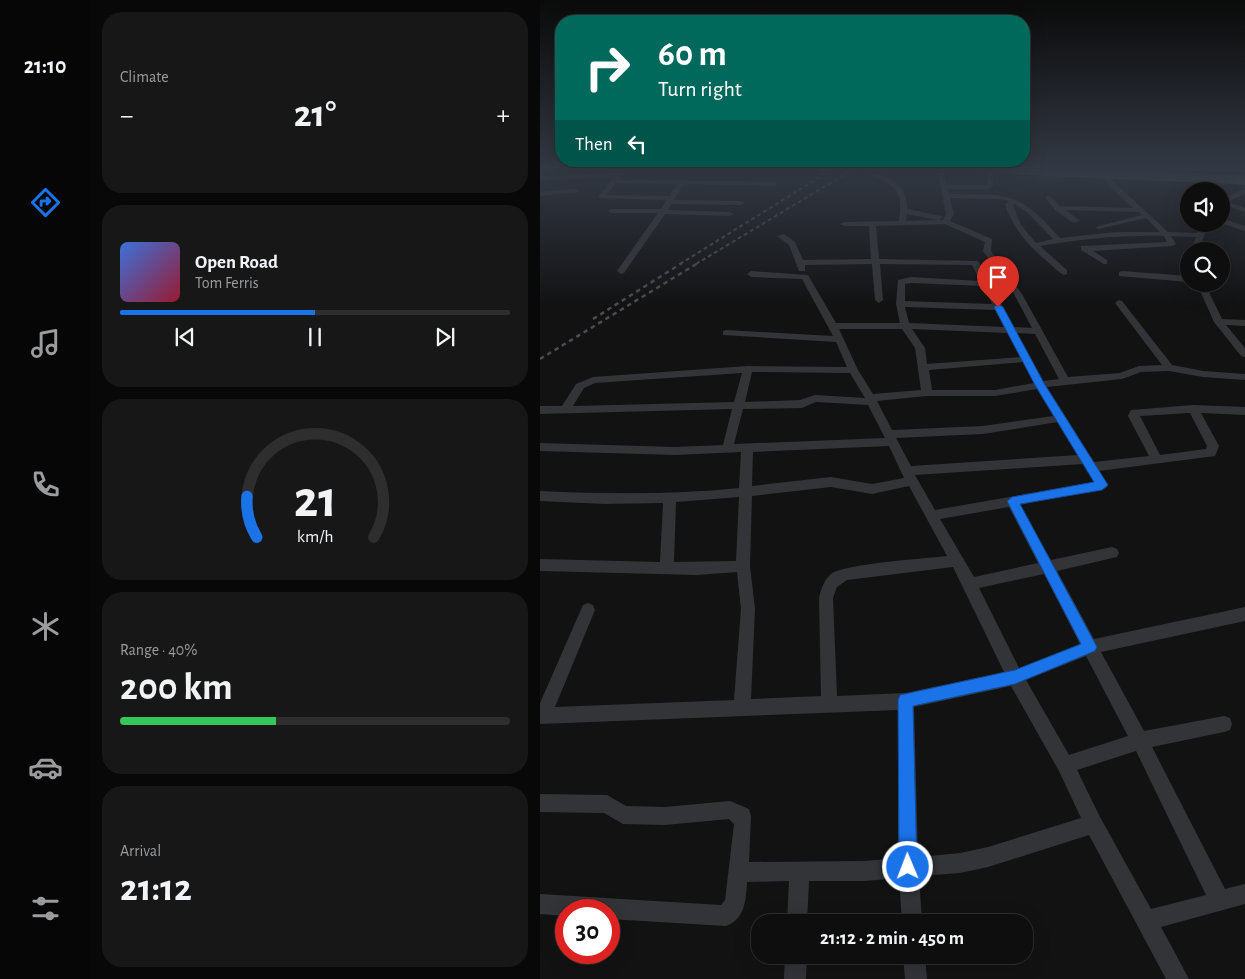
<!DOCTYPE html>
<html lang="en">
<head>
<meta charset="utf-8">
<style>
  body { margin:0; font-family:"Alegreya Sans",sans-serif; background:#171717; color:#f1f3f6; height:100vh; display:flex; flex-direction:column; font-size:19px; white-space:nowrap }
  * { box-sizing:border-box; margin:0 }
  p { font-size:16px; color:#9b9c9e }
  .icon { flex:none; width:28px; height:28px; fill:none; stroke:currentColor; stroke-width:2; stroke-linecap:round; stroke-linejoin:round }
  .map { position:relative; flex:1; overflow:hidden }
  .panel { display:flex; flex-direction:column; gap:12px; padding:12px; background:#080808; width:450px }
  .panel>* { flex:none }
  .guide { position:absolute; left:15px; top:15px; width:475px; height:152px; border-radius:20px; box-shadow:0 5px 20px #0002,0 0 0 1px #2e2e2e; background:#00695c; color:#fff; overflow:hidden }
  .controls { position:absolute; left:640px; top:182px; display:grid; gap:10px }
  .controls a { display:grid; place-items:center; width:50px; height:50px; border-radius:50%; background:#0e0e0e; box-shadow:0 5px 20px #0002,0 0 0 1px #2e2e2e; font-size:25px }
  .speed { position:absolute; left:15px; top:899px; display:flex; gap:10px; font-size:25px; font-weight:700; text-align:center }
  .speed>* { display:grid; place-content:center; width:65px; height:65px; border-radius:50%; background:#0e0e0e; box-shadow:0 5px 20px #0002,0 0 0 1px #2e2e2e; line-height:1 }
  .speed .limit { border:8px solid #d22; background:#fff; color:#111 }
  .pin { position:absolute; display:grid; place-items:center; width:42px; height:42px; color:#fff; margin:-51px -21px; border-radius:50% 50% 50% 0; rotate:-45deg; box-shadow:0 0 5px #0007 }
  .pin .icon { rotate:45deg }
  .me { position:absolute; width:55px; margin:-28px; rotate:359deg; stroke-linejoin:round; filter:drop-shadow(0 0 4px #0008) }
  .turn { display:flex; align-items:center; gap:18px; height:105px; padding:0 20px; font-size:22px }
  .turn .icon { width:65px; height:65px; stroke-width:2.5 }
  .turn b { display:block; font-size:35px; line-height:42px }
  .then { display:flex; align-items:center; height:48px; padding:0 20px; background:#0003; gap:10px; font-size:19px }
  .big { font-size:38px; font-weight:700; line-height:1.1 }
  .panel .tile { flex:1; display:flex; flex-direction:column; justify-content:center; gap:8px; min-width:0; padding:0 18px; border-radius:20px; background:#171717 }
  .panel .dial { align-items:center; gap:0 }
  .dial svg { height:130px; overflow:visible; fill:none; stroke:#2e2e2e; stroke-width:7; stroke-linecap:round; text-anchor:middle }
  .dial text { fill:#f1f3f6; stroke:none }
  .song { display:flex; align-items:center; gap:15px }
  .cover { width:60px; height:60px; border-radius:8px; background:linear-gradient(135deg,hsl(220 70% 55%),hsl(350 70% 35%)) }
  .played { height:5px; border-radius:2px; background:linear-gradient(90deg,#1a73e8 50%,#2e2e2e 50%) }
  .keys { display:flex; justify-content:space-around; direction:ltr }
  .heat { display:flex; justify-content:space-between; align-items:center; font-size:28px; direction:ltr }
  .charge { height:8px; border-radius:4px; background:linear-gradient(90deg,#34c759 40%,#2e2e2e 0) }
  .trip { position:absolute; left:211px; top:914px; width:282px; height:50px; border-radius:20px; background:#0e0e0e; box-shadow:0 5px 20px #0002,0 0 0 1px #2e2e2e; font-weight:700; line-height:50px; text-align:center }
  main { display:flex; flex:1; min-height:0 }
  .dock { display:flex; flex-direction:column; width:90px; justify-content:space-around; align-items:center; background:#060606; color:#9b9c9e }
  .dock .icon { width:35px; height:35px }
  .dock .current { color:#1a73e8 }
  .dock b { font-size:22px; color:#f1f3f6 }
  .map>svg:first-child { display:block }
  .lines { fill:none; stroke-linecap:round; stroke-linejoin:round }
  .minor { fill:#333438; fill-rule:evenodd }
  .rail-far1 { stroke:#4a4c51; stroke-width:2; stroke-dasharray:4 3; stroke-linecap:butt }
  .rail { stroke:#4a4c51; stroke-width:2.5; stroke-dasharray:4.5 4; stroke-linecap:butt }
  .major-bridge { stroke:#4f5157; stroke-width:9 }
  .route { fill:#1a73e8; stroke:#114b97 }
</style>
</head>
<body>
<main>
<nav class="dock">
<b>21:10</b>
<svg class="icon current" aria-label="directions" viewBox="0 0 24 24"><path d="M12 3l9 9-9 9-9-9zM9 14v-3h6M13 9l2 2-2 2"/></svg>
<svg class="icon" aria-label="music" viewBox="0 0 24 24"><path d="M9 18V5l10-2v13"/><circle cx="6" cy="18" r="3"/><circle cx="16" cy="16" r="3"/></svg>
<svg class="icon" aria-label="phone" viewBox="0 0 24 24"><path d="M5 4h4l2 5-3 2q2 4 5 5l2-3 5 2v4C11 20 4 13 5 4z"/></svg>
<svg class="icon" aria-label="climate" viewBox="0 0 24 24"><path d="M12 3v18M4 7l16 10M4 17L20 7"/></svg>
<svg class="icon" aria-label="car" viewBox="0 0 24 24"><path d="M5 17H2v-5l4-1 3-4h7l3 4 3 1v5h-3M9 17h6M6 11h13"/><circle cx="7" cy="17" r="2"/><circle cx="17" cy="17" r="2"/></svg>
<svg class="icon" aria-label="filters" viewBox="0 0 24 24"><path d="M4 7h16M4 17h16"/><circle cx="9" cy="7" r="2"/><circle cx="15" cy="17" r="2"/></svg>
</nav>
<section class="panel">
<div class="tile"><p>Climate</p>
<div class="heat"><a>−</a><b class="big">21°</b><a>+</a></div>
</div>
<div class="tile">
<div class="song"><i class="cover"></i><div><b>Open Road</b><p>Tom Ferris</p></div></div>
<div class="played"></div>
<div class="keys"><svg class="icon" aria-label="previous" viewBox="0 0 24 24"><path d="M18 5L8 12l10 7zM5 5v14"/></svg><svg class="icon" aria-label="pause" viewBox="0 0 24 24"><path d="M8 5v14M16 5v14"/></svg><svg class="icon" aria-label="next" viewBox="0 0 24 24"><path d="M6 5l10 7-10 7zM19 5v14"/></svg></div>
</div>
<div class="tile dial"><svg viewBox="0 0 100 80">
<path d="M14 69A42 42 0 1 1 86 69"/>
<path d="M14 69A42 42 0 0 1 8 44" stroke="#1a73e8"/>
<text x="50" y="56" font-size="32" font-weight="700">21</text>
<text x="50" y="72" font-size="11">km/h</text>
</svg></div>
<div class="tile"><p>Range · 40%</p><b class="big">200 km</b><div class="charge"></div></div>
<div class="tile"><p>Arrival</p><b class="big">21:12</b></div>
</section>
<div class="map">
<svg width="705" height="979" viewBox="0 0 705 979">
  <rect width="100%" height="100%" fill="#121213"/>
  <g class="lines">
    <path class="minor" d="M428,170L493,172L491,175L454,173L453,186L448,189H408L409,194C469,195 478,190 520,238L576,232H620L606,218L559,229L555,227L602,215L599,212L526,210L540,221L533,223L515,210L505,197L510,196L520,206L593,208L571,188L563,177L566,175L628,232L657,233L660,224H668L659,251H651L656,237L631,236L636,244L632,246L553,251L567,260V264H564L541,250V246L627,242L624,236C582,235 541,239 500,246L527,270V274L524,275C518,272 514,267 509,263C489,246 473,229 465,204L469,201L461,199L410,198L414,214L410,221L452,239L451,251L482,294L528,377L580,373L599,366L622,365L575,303L579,300L582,301L632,365L663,371L705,374V380L663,377L629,371L601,372L582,379L507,387L554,462L609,456L588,416L591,410L653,405L705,407V415L661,413L679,446L675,456L559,471L568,485L566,488L480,505L511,560L572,547L577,549L579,553L577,557L517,571L554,639L705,607V621L561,652L604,731L684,716L690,718L692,724L690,730L684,732L612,747L685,889L705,884V904L621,927L649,979H626L549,835L448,867L420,873L379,876L382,922H362L359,878L325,881H269L267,922H247L249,881L207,882C206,900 205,919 186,926L69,919V910H26V916L0,914V894L181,905L185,900L194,824L189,819L125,825L83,824L64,813L0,812V794L67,795L86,806L125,807L190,801L209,809L211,816L209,862L325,861L358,858V710L0,724V703L43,605L48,603L53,605L55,610L15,707L194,700L201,609L197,572L157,575L0,571V559L120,562L123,503L65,504L0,501V491C67,494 133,495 199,488L201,452L135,455L0,451V443L135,447L183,445L192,409L0,414V406H22L36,384L53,377L208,366L307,367L296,342L183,335V331L186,330L293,336L262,279L211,277L207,274L211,271L268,275L296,323H360L356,304L358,280L371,277L440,281L432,265L340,264L343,300L339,303L335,300L332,264L265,265V271H259L249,245L237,236L244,234L255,242L263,260L331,259L329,226H304L300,224L304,222L359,221C363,192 358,186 331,176V174C352,173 368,189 367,209L401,216L402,218L399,220H403L406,214L398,173L403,172L407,185H447L448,173ZM475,204L489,214L513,239L496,243L481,225L473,205ZM367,214L397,220L366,221ZM405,224L445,242L443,251L474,294L492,328L474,327L438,261L339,259L336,226ZM371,283L443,286L452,304L365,301V284ZM365,307L455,310L464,327L369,323ZM299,329H362L375,348L381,390L333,394L318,370ZM372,329L467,333L480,357L387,364L385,348ZM477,333L495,334L519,379L503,381ZM483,362L494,383L455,390H392L389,370ZM212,372L310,373L325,398L275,395L260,400L205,402ZM202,373L194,402L33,406L44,388L55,383ZM497,389L513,416L443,426L352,430L337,401L387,396H455ZM276,402L328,405L345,438L194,444L203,409L262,408ZM650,413L667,446L666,449L620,455L600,416ZM518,422L538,455L371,466L356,438L443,434ZM349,446L364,478L332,484L291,477L212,486L213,452ZM543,464L554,482L395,510L375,475ZM369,486L407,556C383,559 308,563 291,574C284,580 281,589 279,598L281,696L211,699L215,609L210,566L212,496L291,487L332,494ZM199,497L196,561L134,562L136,502ZM469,507L498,563L434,577L400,519ZM413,567L464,672L366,693L297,696L293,598L297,587L307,580ZM504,574L540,644L479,668L439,588ZM546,656L588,736L529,755L486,680ZM471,686L519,771L541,818L448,847L420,853L378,857L374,707ZM596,751L666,895L611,909L560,817L537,770Z
      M82,173L85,175L79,179L235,182L238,184L235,186L144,184L134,200L201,201L205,203L201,205L131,204L128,210L190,212L194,214L190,216L125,214L84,273L81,274L77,271L118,213H71L67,211L71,209H121L127,200L59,198V196L74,177L0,180V176ZM76,183L137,184L130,196L66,195Z
      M661,180H665L672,191H666Z
      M35,189L38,191L37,192L0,196V192Z
      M705,189V194L687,202L705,208V212L681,204V199Z
      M681,218L705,226V231L681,223Z
      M582,271L649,276V282L579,276V272Z
      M657,284H665L682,319L705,320V326L686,325L705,348V357L701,356L674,322Z
      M245,955H267L266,979H244Z
      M363,955H385L387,979H365Z"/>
    <path class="rail-far1" d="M140,264L291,170
      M156,264L312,170"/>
    <path class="rail" d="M53,319L142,263
      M0,359L158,263"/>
    <path class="major-bridge" d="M479,170L705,180"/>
  </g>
  <linearGradient id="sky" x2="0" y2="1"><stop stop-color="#0a0a0a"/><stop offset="0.55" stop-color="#333944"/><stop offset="1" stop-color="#333944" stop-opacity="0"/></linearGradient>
  <rect width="705" height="307" fill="url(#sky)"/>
  <path class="route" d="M458,304L463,307L505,385L568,485L562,490L480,504L557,647L555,651L475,684L373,706L377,867L374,874L368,876L361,874L359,867L358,700L360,695L475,670L541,644L467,501L472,497L554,482L495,385L454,307Z"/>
</svg>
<div class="controls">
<a><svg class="icon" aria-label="sound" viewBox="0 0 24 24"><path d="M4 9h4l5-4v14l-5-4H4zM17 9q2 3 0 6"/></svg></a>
<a><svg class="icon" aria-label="search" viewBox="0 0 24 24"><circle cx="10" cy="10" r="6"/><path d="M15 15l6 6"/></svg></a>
</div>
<div class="speed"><div class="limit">30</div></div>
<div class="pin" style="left:458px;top:307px;background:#d93025"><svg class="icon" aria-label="arrive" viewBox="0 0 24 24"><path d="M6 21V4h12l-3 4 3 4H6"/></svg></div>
<svg class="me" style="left:368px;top:867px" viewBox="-20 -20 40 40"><circle r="17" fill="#1a73e8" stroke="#fff" stroke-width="3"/><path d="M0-11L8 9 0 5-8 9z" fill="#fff"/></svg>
<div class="trip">21:12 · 2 min · 450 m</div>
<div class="guide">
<div class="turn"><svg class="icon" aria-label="right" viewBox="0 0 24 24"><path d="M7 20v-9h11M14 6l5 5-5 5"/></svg><div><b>60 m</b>Turn right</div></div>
<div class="then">Then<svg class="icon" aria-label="left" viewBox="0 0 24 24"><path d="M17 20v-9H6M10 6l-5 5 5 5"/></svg></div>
</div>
</div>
</main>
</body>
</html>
